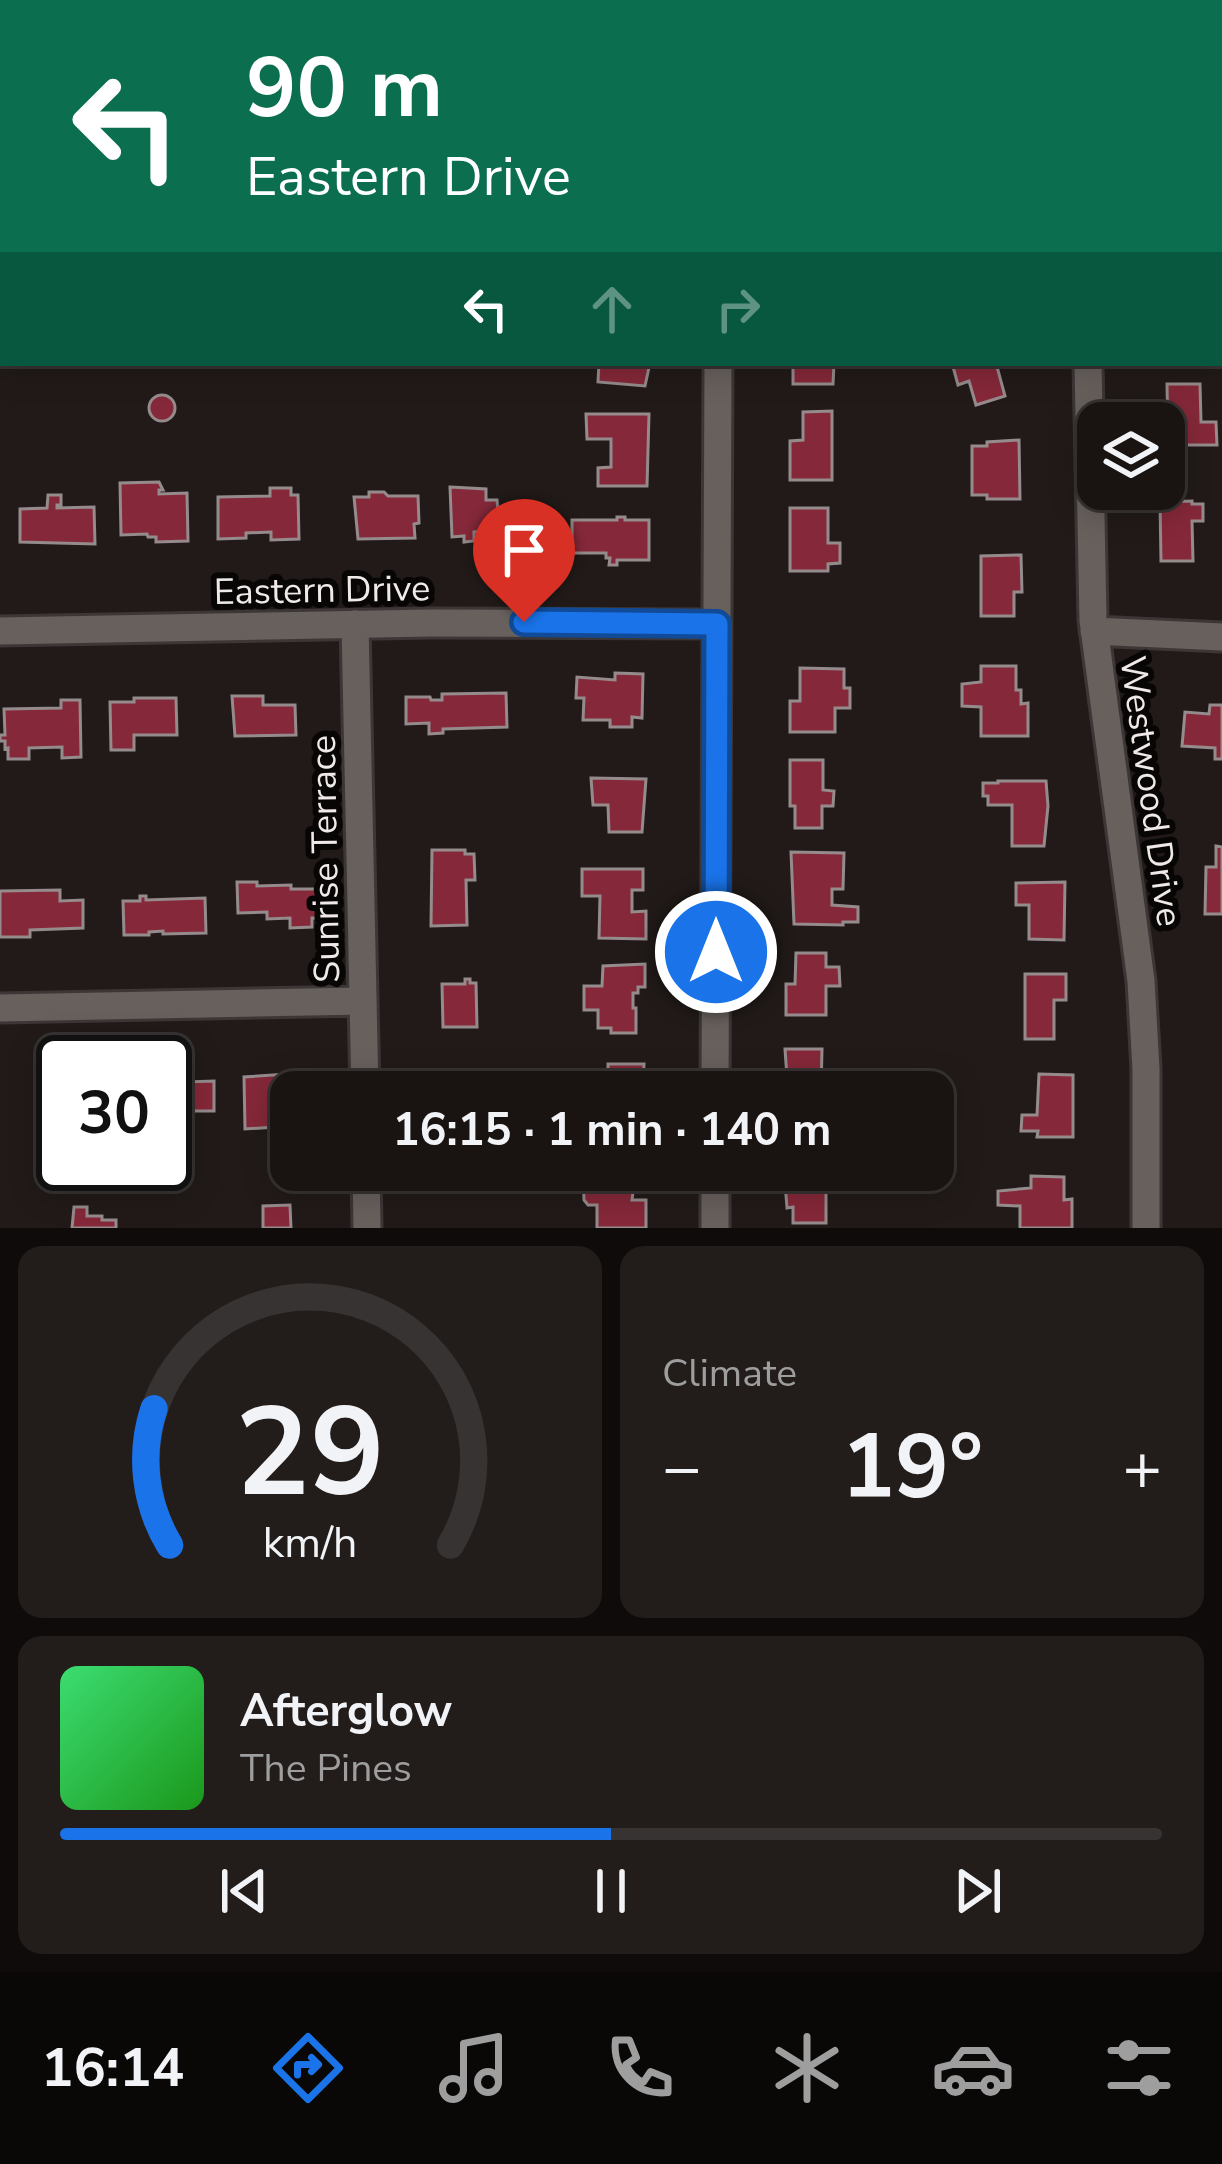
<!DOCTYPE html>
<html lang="en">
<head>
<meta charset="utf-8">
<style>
  body { margin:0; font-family:"Nunito Sans",sans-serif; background:#221d1b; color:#f1f3f6; height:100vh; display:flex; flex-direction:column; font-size:45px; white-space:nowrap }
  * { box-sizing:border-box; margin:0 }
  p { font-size:39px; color:#9f9e9f }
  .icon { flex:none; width:66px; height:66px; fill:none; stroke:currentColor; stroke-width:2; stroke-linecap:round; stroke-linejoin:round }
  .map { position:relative; height:1228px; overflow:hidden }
  .drawer { display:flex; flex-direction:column; gap:18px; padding:18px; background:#0e0b0a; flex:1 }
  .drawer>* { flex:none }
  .banner { position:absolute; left:0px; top:0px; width:1224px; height:366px; box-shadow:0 6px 30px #0003,0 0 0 3px #373332; background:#0b6e4f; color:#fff; overflow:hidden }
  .fabs { position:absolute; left:1077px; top:402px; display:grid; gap:24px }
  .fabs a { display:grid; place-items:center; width:108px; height:108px; border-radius:24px; background:#191412; box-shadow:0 6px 30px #0003,0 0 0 3px #373332; font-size:60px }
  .speed { position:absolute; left:36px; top:1035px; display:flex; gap:24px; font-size:60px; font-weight:700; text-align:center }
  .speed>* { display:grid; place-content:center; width:156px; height:156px; border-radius:50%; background:#191412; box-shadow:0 6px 30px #0003,0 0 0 3px #373332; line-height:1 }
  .speed .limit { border:6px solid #111; border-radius:18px; background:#fff; color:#111 }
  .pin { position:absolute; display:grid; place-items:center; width:102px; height:102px; color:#fff; margin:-123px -51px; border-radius:50% 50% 50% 0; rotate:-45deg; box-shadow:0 0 12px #0007 }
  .pin .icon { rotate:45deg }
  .me { position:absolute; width:132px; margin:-66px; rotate:0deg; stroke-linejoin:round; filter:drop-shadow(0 0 9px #0008) }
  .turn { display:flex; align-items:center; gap:42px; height:252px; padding:0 48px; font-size:54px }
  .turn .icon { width:156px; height:156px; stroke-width:2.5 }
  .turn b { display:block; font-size:84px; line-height:102px }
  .lanes { display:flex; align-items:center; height:114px; padding:0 48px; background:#0003; justify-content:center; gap:60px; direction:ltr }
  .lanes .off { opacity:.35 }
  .big { font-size:90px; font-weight:700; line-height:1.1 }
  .drawer .widget { flex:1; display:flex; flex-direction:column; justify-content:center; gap:18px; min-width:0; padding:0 42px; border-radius:24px; background:#221d1b }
  .drawer .dial { align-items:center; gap:0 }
  .dial svg { height:312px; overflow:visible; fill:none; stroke:#373332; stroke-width:7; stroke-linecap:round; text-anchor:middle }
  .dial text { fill:#f1f3f6; stroke:none }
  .song { display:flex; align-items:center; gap:36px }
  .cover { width:144px; height:144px; border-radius:18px; background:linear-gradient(135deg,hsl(140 70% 55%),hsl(120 70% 35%)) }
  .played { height:12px; border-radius:6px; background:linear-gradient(90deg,#1a73e8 50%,#373332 50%) }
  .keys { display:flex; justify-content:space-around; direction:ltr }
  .heat { display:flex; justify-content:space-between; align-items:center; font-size:66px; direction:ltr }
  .drawer .tiles { flex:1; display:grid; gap:18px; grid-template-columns:1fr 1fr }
  .widget:last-child { grid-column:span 2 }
  .trip { position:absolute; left:270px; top:1071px; width:684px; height:120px; border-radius:24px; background:#191412; box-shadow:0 6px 30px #0003,0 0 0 3px #373332; font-weight:700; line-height:120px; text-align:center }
  .tab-bar { display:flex; height:192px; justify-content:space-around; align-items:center; background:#0a0807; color:#9f9e9f }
  .tab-bar .icon { width:84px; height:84px }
  .tab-bar .active { color:#1a73e8 }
  .tab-bar b { font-size:54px; color:#f1f3f6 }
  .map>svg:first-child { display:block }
  .building { fill:#852839; stroke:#958b8c; stroke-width:3 }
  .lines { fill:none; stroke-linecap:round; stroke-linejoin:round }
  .street-casing { stroke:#3c3736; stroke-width:33 }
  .secondary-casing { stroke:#3c3736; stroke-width:36 }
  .street { stroke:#68605d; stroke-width:27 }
  .secondary { stroke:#68605d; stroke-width:30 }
  .route-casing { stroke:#114b97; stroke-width:30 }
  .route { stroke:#1a73e8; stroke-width:21 }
  .labels { text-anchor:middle; stroke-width:12; stroke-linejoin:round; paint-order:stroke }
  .street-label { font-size:36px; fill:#efeae8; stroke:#080605 }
</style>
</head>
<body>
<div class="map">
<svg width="1222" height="1228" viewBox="0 0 1222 1228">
  <rect width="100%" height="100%" fill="#211a18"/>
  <path class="building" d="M599,363H650L645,386L598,382Z
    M793,363H834L833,384H793Z
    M952,363H996L1005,396L976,405L969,381L958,385Z
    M1167,384H1200L1201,422H1216L1217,445H1168Z
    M149 408a13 13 0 1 1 26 0a13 13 0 1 1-26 0Z
    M832,411V480H790V441L803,440V412Z
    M586,414H649L647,486H598V468L611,467V439H587Z
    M1019,440L1020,499H987V495H972V446H987V442Z
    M159,482L163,490H159V494L187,493L188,541L156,542V537H148L147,534L121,535L120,483Z
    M450,487L486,489V500H497L500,531L474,532V541L464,542V536L452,537Z
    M270,488H291V495H298L299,539L271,540V532L246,533V538L218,539V497L270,496Z
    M369,492H384L388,496H418L419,523L414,524L415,538L358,539L354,497H369Z
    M48,495H61V505H57V508L94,507L95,544L20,542V509L47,508Z
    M1192,501V504H1203V521H1192L1193,561H1161L1160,502Z
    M790,508H828V543H840V563L828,564V571H790Z
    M617,517H625V520H649V560H617V565H609L610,558H606V553H572V520H617Z
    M1021,555L1022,592H1014V616H981V556Z
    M981,666H1016V690H1021V704L1028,703V736H981V707L962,706V684L981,682Z
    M800,668L844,669V688H850V708H835V732H790V701H800Z
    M615,673L643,674L642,718L632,717V727H610V720H583L584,698H576L577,677L615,680Z
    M506,693L507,727L443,729V733L429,734V723L406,724V697H430L431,700H442V694Z
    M232,696H263V705H295L296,735L235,736Z
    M134,698H176L177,735H134V750H111L110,702H134Z
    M61,700H80L81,757L62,758V747L29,748V759H8V748L5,749V741H0V735H5L4,709L61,708Z
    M1210,705H1222V759H1215V748L1182,746L1185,712L1209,714Z
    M790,760H823V790L834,791L833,806H822V828H795V806H790Z
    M591,778L646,779L642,832H609L608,805H593Z
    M998,781H1046L1048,806L1044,846H1012V805H988V796H983V783H998Z
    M1216,846L1222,847V914H1205L1206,867H1216Z
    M432,850H465V854H474L475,880H466L467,925L431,926Z
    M791,852L844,853L843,889H832V905L858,907V922H843V925L794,924Z
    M582,869H643V890H632V912L646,911V939L599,938L600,896H582Z
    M237,882H257V886L291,885V889H317V918H312V927L290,928V918L267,919V912L238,913Z
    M1065,882L1064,940L1029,939V905H1016V883Z
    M60,890V901L83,900V928L30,930V937H0V891Z
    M140,896H146V900L205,898L206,933L163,934V931L149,932V935H124L123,901H140Z
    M796,953H826V967H839L840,986H826V1015H786V984H795Z
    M645,964V987H638V993H633V1008H636V1033H611V1028H598V1010H584V986H602L603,966Z
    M1025,974H1066V1000H1054V1039H1025Z
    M465,979H470V983H476L477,1027H443L442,984H465Z
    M785,1049H822L821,1092H788Z
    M608,1064H644L643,1089H637V1092H608Z
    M288,1074L303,1076V1092H291V1126L245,1129L244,1077Z
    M1039,1074L1073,1075V1137H1037L1038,1131H1021L1022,1115H1037Z
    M165,1075H185V1082L214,1081V1111H191V1117L165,1118Z
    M50,1082H63V1135H52Z
    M438,1170H482V1172L469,1173V1185L438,1186Z
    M583,1170H636L632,1200H646V1228H597V1205H588L584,1200Z
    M784,1170H847V1178L840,1185H826V1223H793V1207L787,1208Z
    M1031,1176L1064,1177V1200L1072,1199V1228H1020V1206L998,1205V1191L1031,1188Z
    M290,1205L291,1228H263V1206Z
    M74,1207H87V1216H102V1220H116V1228H72Z"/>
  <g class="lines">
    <g class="street-casing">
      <path id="street" d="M719,3V0
        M1088,363L1093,620L1141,981L1146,1069V1228
        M355,624L365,1092
        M0,631L430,623L717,624
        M1094,631L1222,637
        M0,1008L363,1001
        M715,1092L718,363
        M366,1170L367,1228
        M715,1228V1170"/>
    </g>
    <g class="secondary-casing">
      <path id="secondary" d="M1004,3L1050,0
        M0,68H3"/>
    </g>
    <use href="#street" class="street"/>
    <use href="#secondary" class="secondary"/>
  </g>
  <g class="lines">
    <g class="route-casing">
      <path id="route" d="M524,622L717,624L716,952"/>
    </g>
    <use href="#route" class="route"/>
  </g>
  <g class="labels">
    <g class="street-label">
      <text transform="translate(322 589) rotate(-1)" y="13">Eastern Drive</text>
      <text transform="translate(1152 791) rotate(82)" y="13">Westwood Drive</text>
      <text transform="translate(324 859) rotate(-91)" y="13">Sunrise Terrace</text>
    </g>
  </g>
</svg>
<div class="fabs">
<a><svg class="icon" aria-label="layers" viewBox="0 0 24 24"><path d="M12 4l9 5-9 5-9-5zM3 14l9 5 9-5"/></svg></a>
</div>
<div class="speed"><div class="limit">30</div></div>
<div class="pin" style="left:524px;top:622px;background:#d93025"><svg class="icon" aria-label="arrive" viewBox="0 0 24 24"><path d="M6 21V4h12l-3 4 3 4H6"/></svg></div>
<svg class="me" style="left:716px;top:952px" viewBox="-20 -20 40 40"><circle r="17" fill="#1a73e8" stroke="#fff" stroke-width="3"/><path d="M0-11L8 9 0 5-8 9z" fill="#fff"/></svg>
<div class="trip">16:15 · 1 min · 140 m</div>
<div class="banner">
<div class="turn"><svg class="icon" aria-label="left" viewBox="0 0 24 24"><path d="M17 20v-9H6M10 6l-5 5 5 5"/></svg><div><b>90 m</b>Eastern Drive</div></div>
<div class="lanes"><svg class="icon" aria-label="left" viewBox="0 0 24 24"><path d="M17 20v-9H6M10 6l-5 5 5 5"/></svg><svg class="icon off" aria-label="ahead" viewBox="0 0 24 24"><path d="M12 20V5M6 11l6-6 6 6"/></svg><svg class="icon off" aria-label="right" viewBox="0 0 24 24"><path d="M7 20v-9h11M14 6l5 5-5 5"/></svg></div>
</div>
</div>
<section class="drawer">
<div class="tiles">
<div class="widget dial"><svg viewBox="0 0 100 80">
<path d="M14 69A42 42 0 1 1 86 69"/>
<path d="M14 69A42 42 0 0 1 10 34" stroke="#1a73e8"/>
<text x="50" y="56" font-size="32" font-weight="700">29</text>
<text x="50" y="72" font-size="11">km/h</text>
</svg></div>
<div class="widget"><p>Climate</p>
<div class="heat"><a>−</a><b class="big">19°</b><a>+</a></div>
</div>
<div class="widget">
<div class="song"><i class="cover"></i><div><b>Afterglow</b><p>The Pines</p></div></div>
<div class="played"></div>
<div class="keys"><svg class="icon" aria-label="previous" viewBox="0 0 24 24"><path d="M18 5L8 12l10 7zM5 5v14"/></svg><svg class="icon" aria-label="pause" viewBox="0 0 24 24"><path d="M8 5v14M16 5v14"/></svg><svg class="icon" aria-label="next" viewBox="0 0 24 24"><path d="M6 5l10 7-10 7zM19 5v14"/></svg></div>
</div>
</div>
</section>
<nav class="tab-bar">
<b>16:14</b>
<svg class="icon active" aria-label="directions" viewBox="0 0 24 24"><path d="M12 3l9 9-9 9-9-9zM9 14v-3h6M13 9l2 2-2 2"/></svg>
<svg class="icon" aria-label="music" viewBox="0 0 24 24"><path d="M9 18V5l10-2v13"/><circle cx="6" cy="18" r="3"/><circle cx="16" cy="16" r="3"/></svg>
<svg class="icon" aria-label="phone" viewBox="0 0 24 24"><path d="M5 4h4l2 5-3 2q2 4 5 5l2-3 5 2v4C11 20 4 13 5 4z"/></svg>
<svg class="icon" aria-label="climate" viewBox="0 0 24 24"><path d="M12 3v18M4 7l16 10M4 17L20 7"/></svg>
<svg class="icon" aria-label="car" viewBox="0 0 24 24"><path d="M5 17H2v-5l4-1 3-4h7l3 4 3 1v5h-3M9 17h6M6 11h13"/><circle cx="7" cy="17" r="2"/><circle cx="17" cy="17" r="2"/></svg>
<svg class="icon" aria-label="filters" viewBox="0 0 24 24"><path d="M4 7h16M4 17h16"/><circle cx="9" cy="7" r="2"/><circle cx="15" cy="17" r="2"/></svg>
</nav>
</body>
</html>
